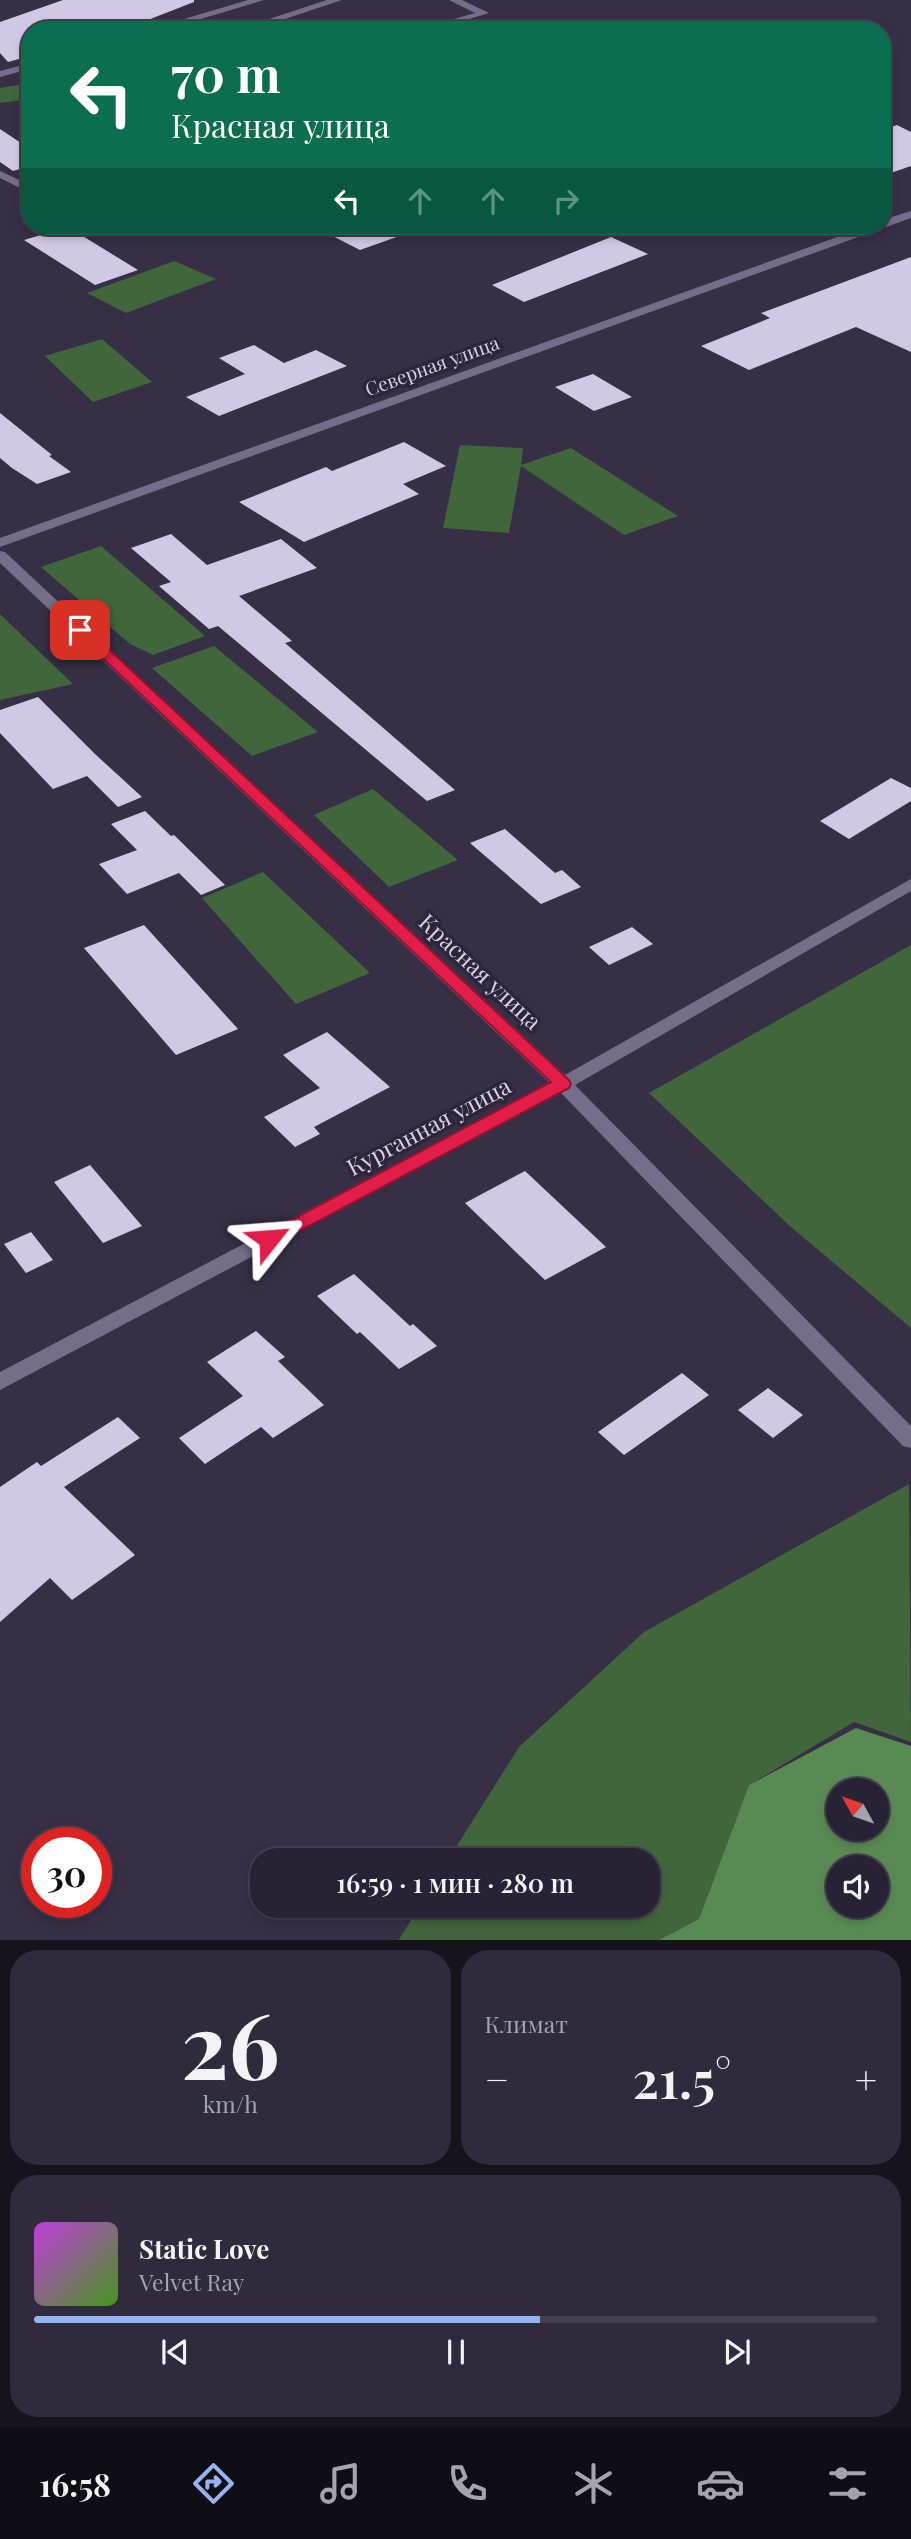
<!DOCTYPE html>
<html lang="ru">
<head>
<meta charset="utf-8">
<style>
  body { margin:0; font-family:"Playfair Display",serif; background:#302b3c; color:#f1f3f6; height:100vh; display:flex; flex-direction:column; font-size:26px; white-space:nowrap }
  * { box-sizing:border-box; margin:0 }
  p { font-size:23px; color:#a5a4ac }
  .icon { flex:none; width:38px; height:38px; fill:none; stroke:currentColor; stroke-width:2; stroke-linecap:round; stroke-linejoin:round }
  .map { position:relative; height:1940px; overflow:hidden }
  .drawer { display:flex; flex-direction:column; gap:10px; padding:10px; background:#16131d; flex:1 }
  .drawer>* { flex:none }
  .hud { position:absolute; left:21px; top:21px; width:870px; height:214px; border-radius:28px; box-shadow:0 4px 10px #0003,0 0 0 2px #44404f; background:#0b6e4f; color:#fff; overflow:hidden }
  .needle { width:46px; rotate:310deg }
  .tools { position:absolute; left:826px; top:1778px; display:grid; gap:14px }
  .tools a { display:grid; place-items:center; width:63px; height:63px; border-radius:50%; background:#282334; box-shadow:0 4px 10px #0003,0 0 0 2px #44404f; font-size:35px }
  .speed { position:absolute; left:21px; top:1827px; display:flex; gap:14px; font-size:35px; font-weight:700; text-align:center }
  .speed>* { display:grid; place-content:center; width:91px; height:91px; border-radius:50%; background:#282334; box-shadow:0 4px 10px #0003,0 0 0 2px #44404f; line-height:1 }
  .speed .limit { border:10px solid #d22; background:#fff; color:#111 }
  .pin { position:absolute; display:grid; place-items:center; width:60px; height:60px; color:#fff; margin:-30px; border-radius:14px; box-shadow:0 4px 10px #0006 }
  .me { position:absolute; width:77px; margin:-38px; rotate:62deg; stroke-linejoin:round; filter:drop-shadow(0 0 5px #0008) }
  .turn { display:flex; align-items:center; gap:24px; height:147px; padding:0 35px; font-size:32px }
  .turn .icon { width:91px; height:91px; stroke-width:2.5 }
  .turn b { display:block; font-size:49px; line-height:60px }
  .lanes { display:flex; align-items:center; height:66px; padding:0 35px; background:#0003; justify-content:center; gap:35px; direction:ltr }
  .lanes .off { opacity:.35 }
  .big { font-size:52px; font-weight:600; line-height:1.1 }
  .drawer .tile { flex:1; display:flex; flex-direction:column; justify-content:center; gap:10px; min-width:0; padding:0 24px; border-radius:28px; background:#302b3c }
  .drawer .dial { align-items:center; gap:0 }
  .dial b { font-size:91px; line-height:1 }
  .song { display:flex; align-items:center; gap:21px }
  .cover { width:84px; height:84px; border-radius:10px; background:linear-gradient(135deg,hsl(290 70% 55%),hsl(100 70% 35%)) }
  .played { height:7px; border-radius:4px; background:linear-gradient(90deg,#95b2f1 60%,#44404f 60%) }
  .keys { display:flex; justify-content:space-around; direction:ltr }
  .heat { display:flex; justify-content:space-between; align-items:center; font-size:38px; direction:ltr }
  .drawer .tiles { flex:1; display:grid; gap:10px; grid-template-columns:1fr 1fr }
  .tile:last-child { grid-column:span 2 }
  .trip { position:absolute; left:250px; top:1848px; width:410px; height:70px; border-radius:28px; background:#282334; box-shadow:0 4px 10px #0003,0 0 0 2px #44404f; font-weight:600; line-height:70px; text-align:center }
  .tab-bar { display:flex; height:112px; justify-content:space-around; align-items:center; background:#100e15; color:#a5a4ac }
  .tab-bar .icon { width:49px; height:49px }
  .tab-bar .current { color:#95b2f1 }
  .tab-bar b { font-size:32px; color:#f1f3f6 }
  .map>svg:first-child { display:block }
  .green { fill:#41663c }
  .water { fill:#5a8a53; fill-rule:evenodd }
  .building { fill:#d0c9e5 }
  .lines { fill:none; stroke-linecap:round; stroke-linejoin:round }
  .minor { fill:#756d89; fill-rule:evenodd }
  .route { fill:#e11d48; stroke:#92132f; stroke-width:2 }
  .labels { text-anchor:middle; stroke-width:7; stroke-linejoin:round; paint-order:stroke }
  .far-street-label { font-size:19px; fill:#d6d2e1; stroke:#2c253b }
  .street-label { font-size:23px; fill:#d6d2e1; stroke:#2c253b }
</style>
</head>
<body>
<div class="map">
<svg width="911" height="1941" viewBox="0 0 911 1941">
  <rect width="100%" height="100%" fill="#362f46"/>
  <path class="green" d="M30,83V99L0,103V88Z
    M174,261L216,279L126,313L87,293Z
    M102,339L152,382L93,402L45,356Z
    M460,445L523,448L521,465L571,448L678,516L624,535L521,466L509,533L443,528Z
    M101,546L205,636L153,655L130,644L41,567Z
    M0,614L73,684L0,700Z
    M214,646L318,732L252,756L152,668Z
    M373,789L458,860L389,887L314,815Z
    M263,872L370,973L296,1004L202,898Z
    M911,945V1328L791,1227L649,1093Z
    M909,1484L911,1742L854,1722L749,1785L699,1919L659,1940L398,1941L420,1906H648V1860H448L519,1747L644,1632Z"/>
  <path class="water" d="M856,1728L911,1746V1940H659L699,1919L749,1785ZM838,1790H877V1829H838ZM838,1867H877V1906H838Z"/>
  <path class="building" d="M63,0H194V2L122,30H30V56L8,62L0,53V22Z
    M897,125L911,132V166L882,176V130Z
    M0,129L30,149V166L13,171L0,162Z
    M313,226H419V229L360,250Z
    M68,227L138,270L95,285L24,240Z
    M611,237L648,254L524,302L492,285Z
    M911,257V352L856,327L749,370L701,346L770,318L761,313Z
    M254,345L284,363L316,350L347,366L219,416L186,397L245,374L219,358Z
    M593,374L598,377L632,397L594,411L555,387Z
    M0,413L52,455L49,456L71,472L37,484L12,468L0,458Z
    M404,442L446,466L403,484L419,494L304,542L239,502L326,467L332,471Z
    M171,534L207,565L281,539L317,568L239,596L292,641L285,643L455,790L427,801L218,626L209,629L159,586L171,582L131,548Z
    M38,697L95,754L142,797L118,807L87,776L53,789L0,733V710Z
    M891,778L911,788V801L849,839L820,821Z
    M145,811L171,836L174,835L225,885L201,895L179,873L127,894L99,864L137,850L111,824Z
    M505,829L555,873L562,870L581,887L541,904L470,843Z
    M144,925L238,1029L176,1055L84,948Z
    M632,927L653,944L609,965L589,947Z
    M327,1032L390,1087L314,1127L320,1134L295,1147L264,1117L320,1088L283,1055Z
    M90,1165L142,1226L103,1243L54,1182Z
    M525,1171L606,1247L545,1280L465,1203Z
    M31,1232L53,1260L26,1273L4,1244Z
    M354,1274L410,1326L413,1324L437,1346L399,1369L360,1332L357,1334L317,1296Z
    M256,1331L285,1357L278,1361L324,1405L273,1438L261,1427L205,1464L179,1438L243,1396L207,1362Z
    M682,1373L709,1395L624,1455L598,1432Z
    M768,1388L803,1415L773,1438L738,1410Z
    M118,1417L140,1438L64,1487L135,1555L72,1600L50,1578L0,1622V1487L37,1462L41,1466Z"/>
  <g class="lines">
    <path class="minor" d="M248,0H264L164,30H147Z
      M327,0H342L252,30H236Z
      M449,0H462L489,13L432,30H415L475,13Z
      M30,63V69L0,77V71Z
      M0,171L30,185V193L0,178Z
      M911,211V218L0,547V538L868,226H882V220Z
      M101,226H234L228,229L129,233Z
      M0,551L5,552L565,1075L911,879V891L575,1085L911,1426V1448L903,1446L561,1093L0,1390V1372L550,1083L0,563Z"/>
  </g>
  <path class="route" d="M80,626L85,627L569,1080L571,1084L569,1088L275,1244H263L260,1239L263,1235L551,1082L76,633V627Z"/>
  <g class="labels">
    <g class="far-street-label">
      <text transform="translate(432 366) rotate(-20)" y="7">Северная улица</text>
    </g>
    <g class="street-label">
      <text transform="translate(480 972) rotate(43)" y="8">Красная улица</text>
      <text transform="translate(429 1127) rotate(-28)" y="8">Курганная улица</text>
    </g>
  </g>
</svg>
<div class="tools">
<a><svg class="needle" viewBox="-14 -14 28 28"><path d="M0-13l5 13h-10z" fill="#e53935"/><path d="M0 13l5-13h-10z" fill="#a5a4ac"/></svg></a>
<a><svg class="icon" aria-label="sound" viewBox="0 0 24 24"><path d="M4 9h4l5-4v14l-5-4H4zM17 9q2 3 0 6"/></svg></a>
</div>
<div class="speed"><div class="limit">30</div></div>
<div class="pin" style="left:80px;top:630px;background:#d93025"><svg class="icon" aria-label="arrive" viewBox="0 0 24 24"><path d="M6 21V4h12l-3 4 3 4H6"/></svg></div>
<svg class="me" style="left:269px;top:1239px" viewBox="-20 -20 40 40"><path d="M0-17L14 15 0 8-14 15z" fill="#e11d48" stroke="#fff" stroke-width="4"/></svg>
<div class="trip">16:59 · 1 мин · 280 m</div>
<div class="hud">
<div class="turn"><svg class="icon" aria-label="left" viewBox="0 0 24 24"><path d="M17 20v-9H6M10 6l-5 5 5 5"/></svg><div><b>70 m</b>Красная улица</div></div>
<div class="lanes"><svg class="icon" aria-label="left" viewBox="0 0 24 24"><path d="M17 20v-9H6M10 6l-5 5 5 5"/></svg><svg class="icon off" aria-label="ahead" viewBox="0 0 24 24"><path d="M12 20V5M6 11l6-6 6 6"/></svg><svg class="icon off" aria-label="ahead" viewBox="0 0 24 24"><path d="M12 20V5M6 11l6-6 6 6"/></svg><svg class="icon off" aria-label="right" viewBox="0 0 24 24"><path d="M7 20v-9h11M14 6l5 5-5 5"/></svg></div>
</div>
</div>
<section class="drawer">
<div class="tiles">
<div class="tile dial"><b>26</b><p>km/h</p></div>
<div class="tile"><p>Климат</p>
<div class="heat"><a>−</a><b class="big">21.5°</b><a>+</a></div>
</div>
<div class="tile">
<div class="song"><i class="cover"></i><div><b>Static Love</b><p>Velvet Ray</p></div></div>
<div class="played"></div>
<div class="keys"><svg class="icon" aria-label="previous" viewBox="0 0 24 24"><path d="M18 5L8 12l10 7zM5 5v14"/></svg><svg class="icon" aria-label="pause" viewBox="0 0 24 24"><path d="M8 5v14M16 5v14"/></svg><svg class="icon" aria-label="next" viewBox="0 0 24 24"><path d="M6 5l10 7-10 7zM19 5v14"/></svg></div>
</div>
</div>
</section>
<nav class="tab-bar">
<b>16:58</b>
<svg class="icon current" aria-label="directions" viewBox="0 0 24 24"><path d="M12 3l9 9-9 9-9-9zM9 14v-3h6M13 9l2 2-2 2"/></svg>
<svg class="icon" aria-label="music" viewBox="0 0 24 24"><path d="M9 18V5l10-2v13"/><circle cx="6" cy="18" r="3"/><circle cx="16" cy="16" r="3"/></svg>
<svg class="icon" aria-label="phone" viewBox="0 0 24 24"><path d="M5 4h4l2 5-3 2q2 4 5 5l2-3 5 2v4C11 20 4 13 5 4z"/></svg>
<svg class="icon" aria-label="climate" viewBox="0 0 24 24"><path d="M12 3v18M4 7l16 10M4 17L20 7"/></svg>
<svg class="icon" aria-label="car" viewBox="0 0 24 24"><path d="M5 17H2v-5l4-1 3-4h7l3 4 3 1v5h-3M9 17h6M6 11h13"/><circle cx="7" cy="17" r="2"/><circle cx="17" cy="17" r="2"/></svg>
<svg class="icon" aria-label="filters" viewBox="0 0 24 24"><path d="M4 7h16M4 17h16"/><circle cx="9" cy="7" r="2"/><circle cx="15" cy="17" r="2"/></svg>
</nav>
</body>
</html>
